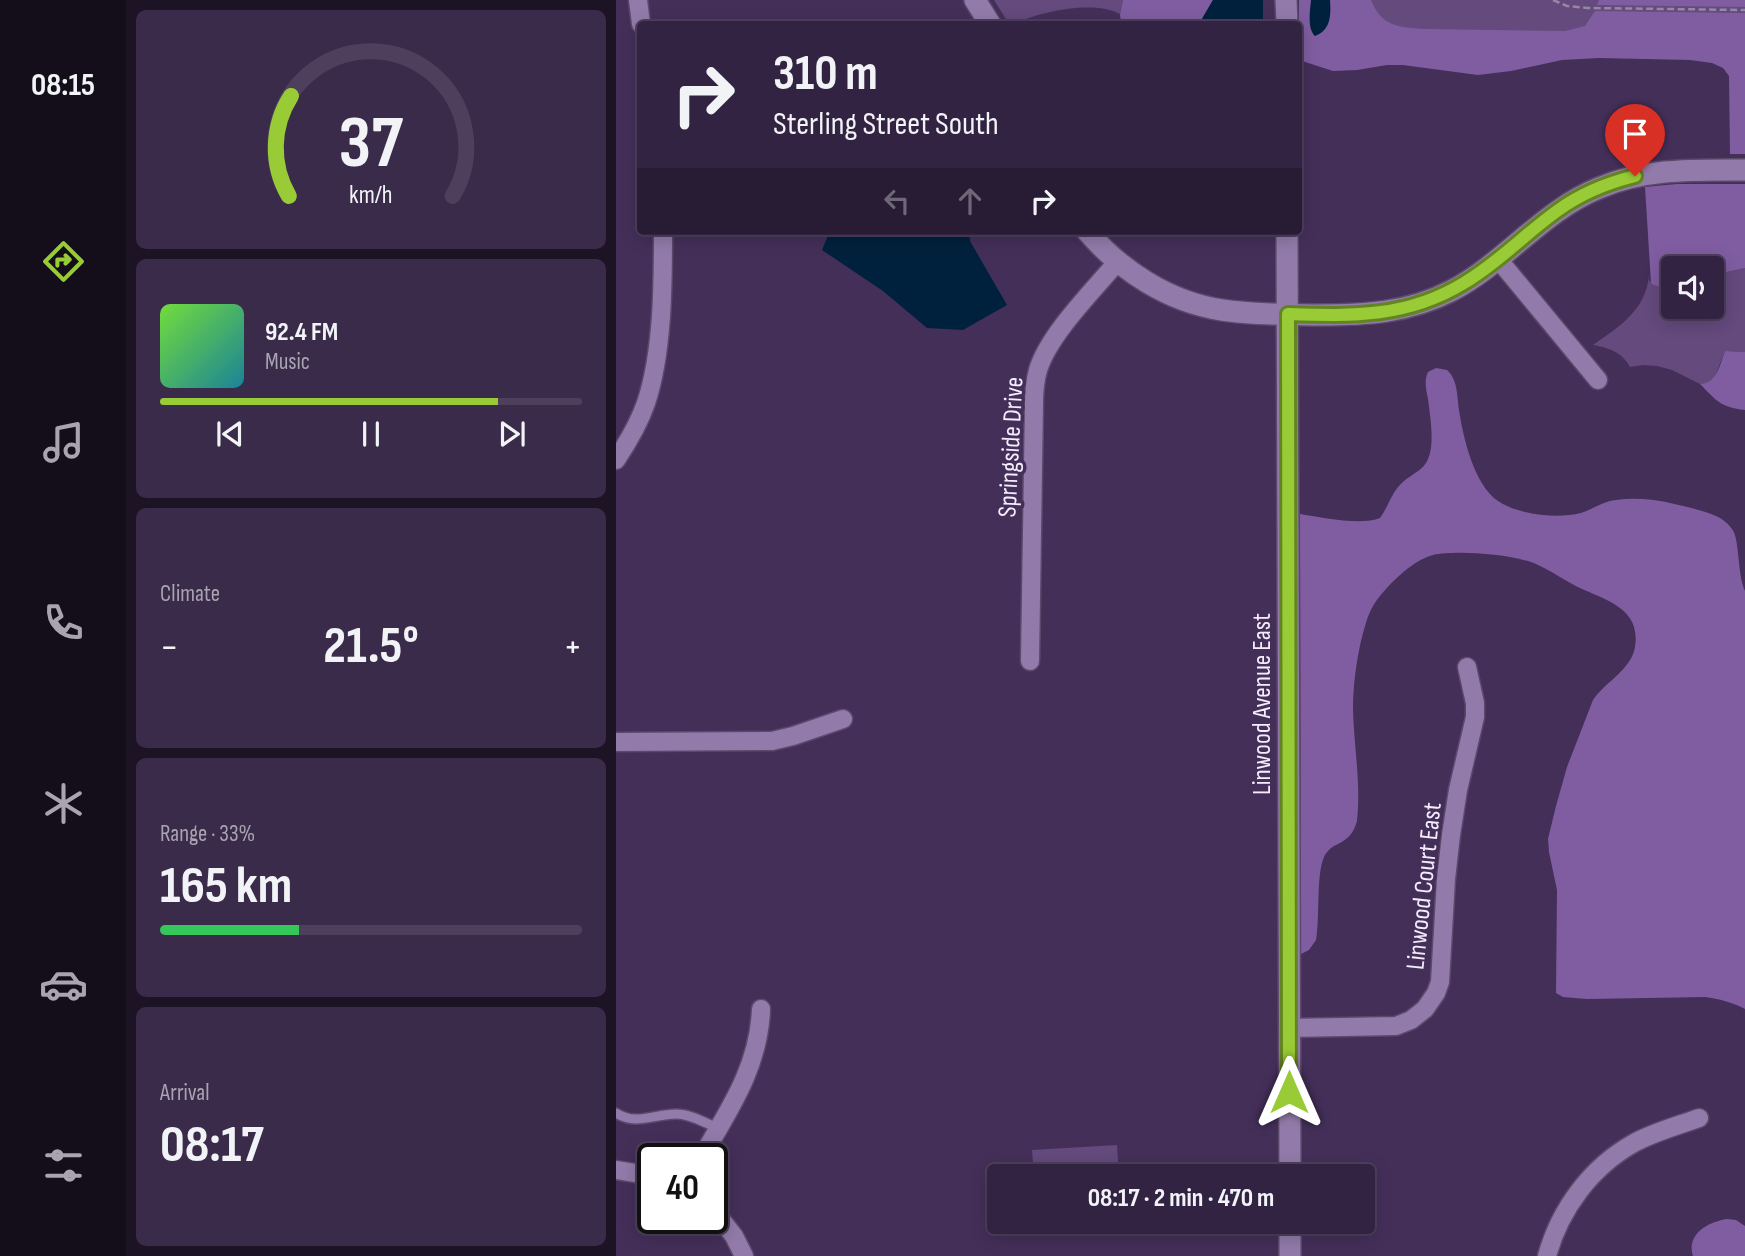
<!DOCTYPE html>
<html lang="en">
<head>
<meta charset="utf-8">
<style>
  body { margin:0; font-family:"Sofia Sans Condensed",sans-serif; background:#3b2b4a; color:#f1f3f6; height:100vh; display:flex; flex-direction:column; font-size:26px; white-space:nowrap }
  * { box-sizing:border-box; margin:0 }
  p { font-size:23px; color:#a9a4b2 }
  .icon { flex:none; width:38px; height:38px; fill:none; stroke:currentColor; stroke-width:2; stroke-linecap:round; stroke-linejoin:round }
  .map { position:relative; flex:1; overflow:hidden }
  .drawer { display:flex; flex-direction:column; gap:10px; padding:10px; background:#1c1325; width:490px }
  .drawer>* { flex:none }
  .guide { position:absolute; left:21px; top:21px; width:665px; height:214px; border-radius:7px; box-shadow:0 4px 18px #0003,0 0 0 2px #4e405c; background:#332343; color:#f1f3f6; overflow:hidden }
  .fabs { position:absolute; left:1045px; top:256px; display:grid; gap:14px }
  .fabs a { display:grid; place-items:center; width:63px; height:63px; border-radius:7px; background:#332343; box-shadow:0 4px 18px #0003,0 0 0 2px #4e405c; font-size:35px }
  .speed { position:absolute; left:21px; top:1143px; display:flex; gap:14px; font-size:35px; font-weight:700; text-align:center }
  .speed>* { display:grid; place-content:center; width:91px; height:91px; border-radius:50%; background:#332343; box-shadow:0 4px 18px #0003,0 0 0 2px #4e405c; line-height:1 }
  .speed .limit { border:4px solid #111; border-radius:10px; background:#fff; color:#111 }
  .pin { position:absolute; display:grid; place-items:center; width:60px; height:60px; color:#fff; margin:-72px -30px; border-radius:50% 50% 50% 0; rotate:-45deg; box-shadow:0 0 7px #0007 }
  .pin .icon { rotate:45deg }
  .me { position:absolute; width:77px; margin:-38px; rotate:0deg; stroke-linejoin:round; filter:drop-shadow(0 0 5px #0008) }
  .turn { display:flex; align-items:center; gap:24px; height:147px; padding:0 21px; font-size:32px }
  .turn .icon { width:91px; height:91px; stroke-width:2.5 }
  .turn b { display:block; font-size:49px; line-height:60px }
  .lanes { display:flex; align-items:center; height:66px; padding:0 21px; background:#0003; justify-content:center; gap:35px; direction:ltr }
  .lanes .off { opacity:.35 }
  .big { font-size:52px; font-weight:700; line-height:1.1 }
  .drawer .card { flex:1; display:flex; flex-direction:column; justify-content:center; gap:10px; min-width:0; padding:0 24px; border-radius:10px; background:#3b2b4a }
  .drawer .dial { align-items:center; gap:0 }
  .dial svg { height:182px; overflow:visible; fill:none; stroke:#4e405c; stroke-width:7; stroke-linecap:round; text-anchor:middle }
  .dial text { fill:#f1f3f6; stroke:none }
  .song { display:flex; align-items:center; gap:21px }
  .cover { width:84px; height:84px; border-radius:10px; background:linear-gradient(135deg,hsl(100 70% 55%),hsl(190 70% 35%)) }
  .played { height:7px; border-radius:4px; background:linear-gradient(90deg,#99cb36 80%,#4e405c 80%) }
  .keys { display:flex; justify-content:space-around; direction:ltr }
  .heat { display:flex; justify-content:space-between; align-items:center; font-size:38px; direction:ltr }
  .charge { height:10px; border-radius:5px; background:linear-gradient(90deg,#34c759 33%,#4e405c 0) }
  .trip { position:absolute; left:371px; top:1164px; width:388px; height:70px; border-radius:7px; background:#332343; box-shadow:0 4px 18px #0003,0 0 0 2px #4e405c; font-weight:700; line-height:70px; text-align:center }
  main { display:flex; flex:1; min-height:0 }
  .tab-bar { display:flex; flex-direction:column; width:126px; justify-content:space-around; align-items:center; background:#140e1b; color:#a9a4b2 }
  .tab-bar .icon { width:49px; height:49px }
  .tab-bar .current { color:#99cb36 }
  .tab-bar b { font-size:32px; color:#f1f3f6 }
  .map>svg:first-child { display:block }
  .green { fill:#644a7d }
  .forest { fill:#805da1 }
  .water { fill:#00213d }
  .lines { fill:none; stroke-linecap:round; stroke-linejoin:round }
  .service-casing { stroke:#5b496b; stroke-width:12 }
  .minor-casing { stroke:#5b496b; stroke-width:21 }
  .tertiary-casing { stroke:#5b496b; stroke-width:24 }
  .path { stroke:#9687a5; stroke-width:2.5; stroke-dasharray:7 3.5; stroke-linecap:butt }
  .service { stroke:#927baa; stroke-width:9 }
  .minor { stroke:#927baa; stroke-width:18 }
  .tertiary { stroke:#927baa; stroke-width:21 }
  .route-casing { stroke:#638423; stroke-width:18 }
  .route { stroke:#99cb36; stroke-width:12 }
  .labels { text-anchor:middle; stroke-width:7; stroke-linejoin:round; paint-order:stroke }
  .street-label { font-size:26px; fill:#f4ecfc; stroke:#442f59 }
</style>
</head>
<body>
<main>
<nav class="tab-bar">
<b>08:15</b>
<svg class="icon current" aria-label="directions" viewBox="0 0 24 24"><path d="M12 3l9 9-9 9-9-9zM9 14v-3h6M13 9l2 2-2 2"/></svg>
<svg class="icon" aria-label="music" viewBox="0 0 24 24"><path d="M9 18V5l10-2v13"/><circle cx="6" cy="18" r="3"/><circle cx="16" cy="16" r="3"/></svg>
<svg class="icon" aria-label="phone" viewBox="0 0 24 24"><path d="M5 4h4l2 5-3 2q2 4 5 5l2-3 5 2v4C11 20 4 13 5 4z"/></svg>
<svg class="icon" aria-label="climate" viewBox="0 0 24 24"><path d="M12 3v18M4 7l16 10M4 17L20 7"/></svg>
<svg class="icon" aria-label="car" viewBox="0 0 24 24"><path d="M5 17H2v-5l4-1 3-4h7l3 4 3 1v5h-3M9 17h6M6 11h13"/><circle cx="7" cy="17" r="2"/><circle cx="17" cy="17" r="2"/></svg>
<svg class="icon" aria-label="filters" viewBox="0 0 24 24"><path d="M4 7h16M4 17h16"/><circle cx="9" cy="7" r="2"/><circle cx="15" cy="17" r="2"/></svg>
</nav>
<section class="drawer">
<div class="card dial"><svg viewBox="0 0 100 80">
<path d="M14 69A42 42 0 1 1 86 69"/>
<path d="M14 69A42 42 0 0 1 15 25" stroke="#99cb36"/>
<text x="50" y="56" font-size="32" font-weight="700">37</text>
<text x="50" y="72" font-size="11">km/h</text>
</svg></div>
<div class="card">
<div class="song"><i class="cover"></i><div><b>92.4 FM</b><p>Music</p></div></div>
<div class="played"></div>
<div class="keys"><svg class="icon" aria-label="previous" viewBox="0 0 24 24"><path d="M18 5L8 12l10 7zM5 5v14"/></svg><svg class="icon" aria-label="pause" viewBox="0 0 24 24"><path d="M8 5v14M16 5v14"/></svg><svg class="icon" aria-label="next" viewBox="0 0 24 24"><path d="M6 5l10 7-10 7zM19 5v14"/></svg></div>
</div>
<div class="card"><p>Climate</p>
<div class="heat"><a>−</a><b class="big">21.5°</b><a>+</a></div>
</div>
<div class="card"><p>Range · 33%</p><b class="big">165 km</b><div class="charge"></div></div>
<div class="card"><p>Arrival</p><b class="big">08:17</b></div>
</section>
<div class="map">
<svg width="1129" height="1256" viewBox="0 0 1129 1256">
  <rect width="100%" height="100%" fill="#442f59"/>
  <path class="green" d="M378,0H507L504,14C478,0 425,11 398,24H393Z
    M683,0H1129V154L1117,35L683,30Z
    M1129,268V352L1109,351L1098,379L1094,383L1089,385L1084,384L1056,370L1041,366L1027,365L1014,367C1006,352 993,348 977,345C1004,326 1030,310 1033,275V280L1037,285L1057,290V306H1096V277L1111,272Z
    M501,1145L503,1176H418L416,1150Z"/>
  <path class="forest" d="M507,0H597L583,24H505L504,14Z
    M683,0H755C766,27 782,27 809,29L949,31L969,26L979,11L1129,13V154H1114L1113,76L1107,68L1096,63L1074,60L983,58L946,60L895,71L862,75L787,65H771L741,70L717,71L683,60Z
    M983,0H1129V7L981,5Z
    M1061,184H1129V268L1111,272L1096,277V268H1057V290L1037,285L1035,283L1029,187Z
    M1109,351L1129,352V410C1104,407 1101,401 1084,384C1101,384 1104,364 1109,351Z
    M820,368L831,370C842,380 841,396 843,410C847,437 858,485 882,501C903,515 941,519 965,513C977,509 988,501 1000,500C1027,496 1053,502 1079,509C1093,513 1107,516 1116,529C1124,539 1121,574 1129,591V1009C1116,1002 1103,999 1089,997L971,999L947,997L940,993L941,890L933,852L932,839L940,806L951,767L977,700C989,682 1015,670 1019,647C1025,609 992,601 964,588C949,581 936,571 922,565C899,554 841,550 817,555C796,560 768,588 757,606C751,616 748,630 745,641C740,663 737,687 737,710C738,748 745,782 741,821C734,847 716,840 708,857C700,875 704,918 700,940L693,950L685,954L684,514C704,517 745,526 764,518C773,506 775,492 788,481C796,474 808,470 812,459C819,444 814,415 812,399C810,389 808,381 812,372Z
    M1111,1219L1120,1220L1129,1226V1256H1077C1070,1234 1092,1222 1111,1219Z"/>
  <path class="water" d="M597,0H647V24H583Z
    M695,0H714C715,15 715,30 699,36C691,29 694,11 695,0Z
    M214,231H353L354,241L391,305L347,330L311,328L267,291L206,250Z"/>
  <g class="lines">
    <g class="service-casing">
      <path id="service" d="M0,1113C20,1126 38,1114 60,1114C75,1114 89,1123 102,1128"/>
    </g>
    <g class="minor-casing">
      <path id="minor" d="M22,0L25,24
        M882,259L982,380
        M0,460C12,442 23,423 30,403C47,352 47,284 47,231
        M414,661L418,403C418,392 419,381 422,370C433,334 477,291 502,261
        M0,742L156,741L177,736L227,719
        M673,1028L780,1026L795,1020L809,1009L820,993L824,982L830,879L835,835L842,790L859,717V703L851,667
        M85,1158C113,1110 143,1067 145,1009
        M0,1170L37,1176
        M96,1208L118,1236L128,1256
        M931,1256C944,1209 975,1167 1018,1143C1038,1132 1061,1126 1083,1118"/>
    </g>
    <g class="tertiary-casing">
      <path id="tertiary" d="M359,0L374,24
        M670,0L671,24
        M471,231C505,271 553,302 606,310C637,315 670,314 701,315C749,315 792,313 835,291C889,263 926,211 983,188C1030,168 1079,170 1129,170
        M671,231L674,1176
        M674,1222V1256"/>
    </g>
    <path class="path" d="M937,0L951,6L971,8L1129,10"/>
    <use href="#service" class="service"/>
    <use href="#minor" class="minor"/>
    <use href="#tertiary" class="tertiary"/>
  </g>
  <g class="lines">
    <g class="route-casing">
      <path id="route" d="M673,1092L672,314C736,316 791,318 848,283C882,263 909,234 941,211C964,194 991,183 1019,176"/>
    </g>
    <use href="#route" class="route"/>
  </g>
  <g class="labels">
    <g class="street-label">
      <text transform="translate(394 447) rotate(-87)" y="9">Springside Drive</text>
      <text transform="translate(645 704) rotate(-90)" y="9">Linwood Avenue East</text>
      <text transform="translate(807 886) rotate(-84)" y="9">Linwood Court East</text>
    </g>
  </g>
</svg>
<div class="fabs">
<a><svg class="icon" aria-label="sound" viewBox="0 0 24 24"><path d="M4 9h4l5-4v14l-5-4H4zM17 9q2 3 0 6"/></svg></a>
</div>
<div class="speed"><div class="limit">40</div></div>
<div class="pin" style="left:1019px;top:176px;background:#d93025"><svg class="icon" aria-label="arrive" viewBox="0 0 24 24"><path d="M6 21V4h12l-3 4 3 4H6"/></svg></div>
<svg class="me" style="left:673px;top:1092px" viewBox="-20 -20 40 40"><path d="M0-17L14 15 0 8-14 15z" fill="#99cb36" stroke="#fff" stroke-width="4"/></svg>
<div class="trip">08:17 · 2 min · 470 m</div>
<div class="guide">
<div class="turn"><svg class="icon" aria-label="right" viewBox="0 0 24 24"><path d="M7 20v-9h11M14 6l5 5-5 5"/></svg><div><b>310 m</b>Sterling Street South</div></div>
<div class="lanes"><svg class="icon off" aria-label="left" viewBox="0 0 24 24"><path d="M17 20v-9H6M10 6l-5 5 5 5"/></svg><svg class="icon off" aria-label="ahead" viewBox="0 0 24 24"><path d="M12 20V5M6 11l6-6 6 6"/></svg><svg class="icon" aria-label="right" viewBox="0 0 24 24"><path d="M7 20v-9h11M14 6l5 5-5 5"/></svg></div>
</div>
</div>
</main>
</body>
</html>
